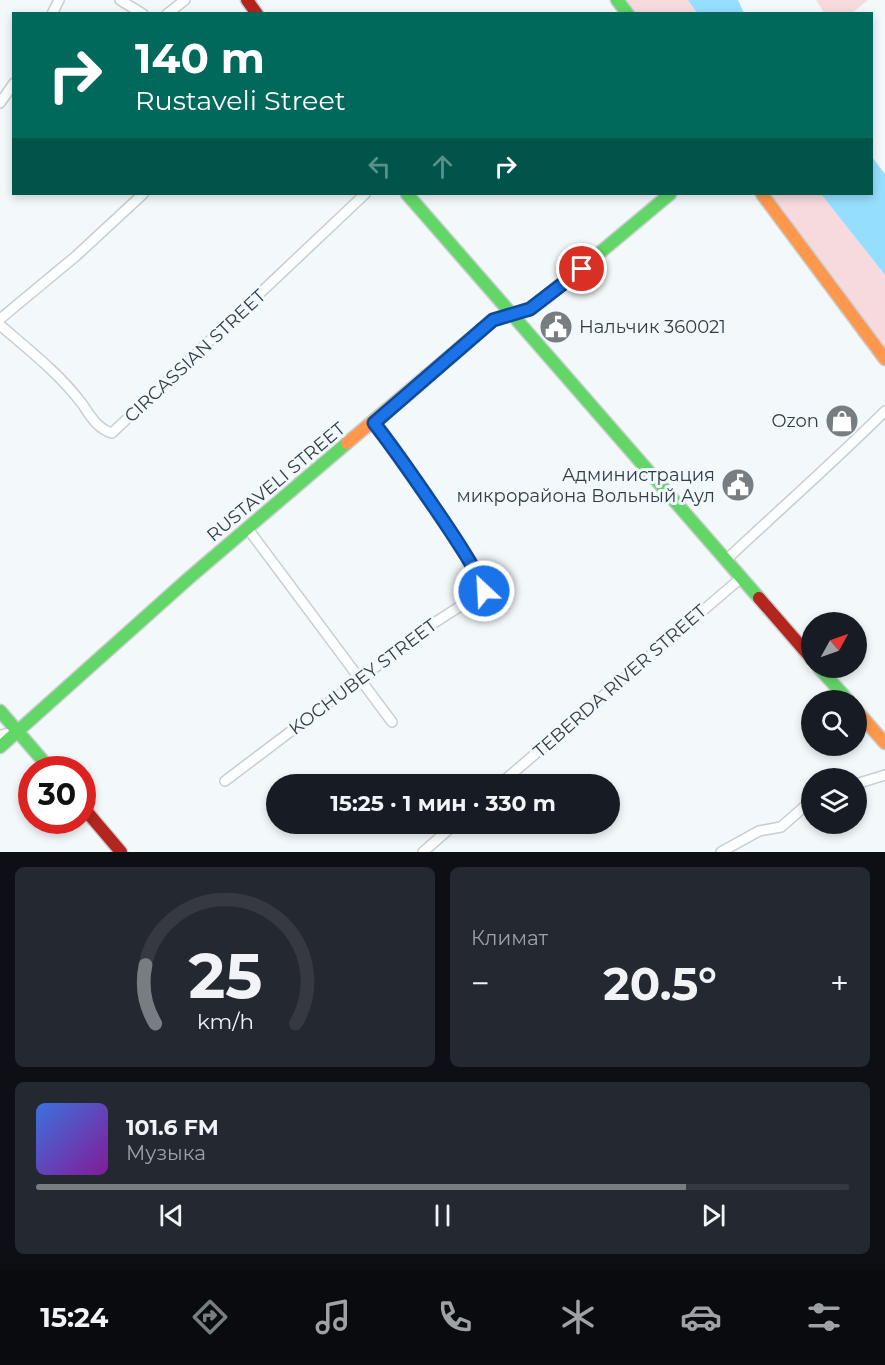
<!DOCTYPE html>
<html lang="ru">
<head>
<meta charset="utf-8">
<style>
  body { margin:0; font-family:Montserrat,sans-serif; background:#242831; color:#f1f3f6; height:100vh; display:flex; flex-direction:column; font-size:22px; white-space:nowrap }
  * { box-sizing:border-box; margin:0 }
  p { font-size:20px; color:#9ea1a6 }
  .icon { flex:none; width:33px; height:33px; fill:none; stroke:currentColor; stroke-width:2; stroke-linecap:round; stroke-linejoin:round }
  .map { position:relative; height:852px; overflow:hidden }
  .side { display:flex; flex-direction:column; gap:15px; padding:15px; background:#0d0f14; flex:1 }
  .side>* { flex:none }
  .banner { position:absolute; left:12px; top:12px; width:861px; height:183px; border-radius:0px; box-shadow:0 3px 9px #0003; background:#00695c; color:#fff; overflow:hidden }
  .needle { width:39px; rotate:50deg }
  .buttons { position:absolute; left:801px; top:612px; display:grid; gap:12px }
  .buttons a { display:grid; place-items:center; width:66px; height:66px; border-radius:50%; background:#171b24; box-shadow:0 3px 9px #0003; font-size:30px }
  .speed { position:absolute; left:18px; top:756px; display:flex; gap:12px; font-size:30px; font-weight:700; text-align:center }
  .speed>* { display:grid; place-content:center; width:78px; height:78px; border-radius:50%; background:#171b24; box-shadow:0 3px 9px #0003; line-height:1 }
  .speed .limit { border:9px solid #d22; background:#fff; color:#111 }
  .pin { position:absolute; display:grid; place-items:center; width:51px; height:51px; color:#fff; margin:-26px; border:3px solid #fff; border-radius:50%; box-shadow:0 2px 6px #0007 }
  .me { position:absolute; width:66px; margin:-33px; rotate:335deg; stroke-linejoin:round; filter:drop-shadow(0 0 4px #0008) }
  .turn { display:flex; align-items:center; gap:21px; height:126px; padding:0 24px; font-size:27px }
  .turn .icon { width:78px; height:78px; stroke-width:2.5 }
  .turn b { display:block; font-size:42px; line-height:51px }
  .lanes { display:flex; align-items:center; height:57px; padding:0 24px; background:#0003; justify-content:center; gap:30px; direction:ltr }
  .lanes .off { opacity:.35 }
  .big { font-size:45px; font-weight:700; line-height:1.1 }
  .side .widget { flex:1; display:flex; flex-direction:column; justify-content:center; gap:9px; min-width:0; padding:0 21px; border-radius:9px; background:#242831 }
  .side .dial { align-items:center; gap:0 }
  .dial svg { height:156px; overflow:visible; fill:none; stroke:#363941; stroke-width:7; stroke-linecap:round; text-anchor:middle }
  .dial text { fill:#f1f3f6; stroke:none }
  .song { display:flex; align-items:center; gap:18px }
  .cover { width:72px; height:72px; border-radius:9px; background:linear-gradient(135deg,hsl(220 70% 55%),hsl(290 70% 35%)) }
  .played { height:6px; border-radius:3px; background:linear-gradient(90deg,#777e82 80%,#363941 80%) }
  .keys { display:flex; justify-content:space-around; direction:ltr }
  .heat { display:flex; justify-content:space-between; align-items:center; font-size:33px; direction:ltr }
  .side .tiles { flex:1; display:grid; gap:15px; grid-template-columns:1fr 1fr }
  .widget:last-child { grid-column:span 2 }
  .trip { position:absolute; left:266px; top:774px; width:354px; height:60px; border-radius:30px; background:#171b24; box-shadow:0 3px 9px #0003; font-weight:700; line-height:60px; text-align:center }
  .tab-bar { display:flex; height:96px; justify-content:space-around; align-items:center; background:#090b0e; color:#9ea1a6 }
  .tab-bar .icon { width:42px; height:42px }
  .tab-bar .active { color:#777e82 }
  .tab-bar b { font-size:27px; color:#f1f3f6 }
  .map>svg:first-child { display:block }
  .green { fill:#f6dadd }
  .water { fill:#96defd }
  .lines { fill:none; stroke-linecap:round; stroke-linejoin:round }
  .street-casing { stroke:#c8ced1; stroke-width:12 }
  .fast-casing { stroke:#c8ced1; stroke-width:15 }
  .slow-casing { stroke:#c8ced1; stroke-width:15 }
  .jam-casing { stroke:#c8ced1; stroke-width:15 }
  .street { stroke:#fdfefe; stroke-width:9 }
  .fast { stroke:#63d668; stroke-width:12 }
  .slow { stroke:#ff974d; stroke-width:12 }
  .jam { stroke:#b3261e; stroke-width:12 }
  .route-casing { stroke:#114b97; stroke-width:15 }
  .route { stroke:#1a73e8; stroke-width:10 }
  .labels { text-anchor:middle; stroke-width:6; stroke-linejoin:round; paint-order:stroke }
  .poi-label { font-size:18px; fill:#343d41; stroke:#f0f9fd; text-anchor:end }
  .street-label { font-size:18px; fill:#343d41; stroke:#f0f9fd }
</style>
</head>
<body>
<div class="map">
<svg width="885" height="852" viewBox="0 0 885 852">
  <rect width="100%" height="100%" fill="#f3f8fa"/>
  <path class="green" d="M617,0H688L697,13H628Z
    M816,0H868L852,13L825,14Z
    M762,194H821L885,275V359Z"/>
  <path class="water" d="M688,0H738L744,13H697Z
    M872,157L885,174V275L821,194H872Z"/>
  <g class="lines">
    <g class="street-casing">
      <path id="street" d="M120,0L143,14
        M52,14L59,0
        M167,14L185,0
        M0,103L14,83
        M0,319L76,256L143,194
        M0,325C29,350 60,374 83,405C91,417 98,429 112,433L365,194
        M248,529L392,722
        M726,560C779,510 834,462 885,411
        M0,735L16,732
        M225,781L434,623L484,591C486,577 389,442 374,423
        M500,784L741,578
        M856,784L885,775
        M423,852L455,824
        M721,852L759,831L781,827L812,800"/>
    </g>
    <g class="fast-casing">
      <path id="fast" d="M617,0L628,14
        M407,194L759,598
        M566,281L670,194
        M819,668L848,700
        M0,711L51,770
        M0,747L189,578L347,443"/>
    </g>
    <g class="slow-casing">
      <path id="slow" d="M762,194L885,359
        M347,443L493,320L530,309L566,281
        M856,710L885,743"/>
    </g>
    <g class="jam-casing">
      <path id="jam" d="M247,0L257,14
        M759,598L812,659
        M82,806L121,852"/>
    </g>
    <use href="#street" class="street"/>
    <use href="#fast" class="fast"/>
    <use href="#slow" class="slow"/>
    <use href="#jam" class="jam"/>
  </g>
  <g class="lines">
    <g class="route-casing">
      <path id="route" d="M484,591C486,577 389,442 374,423L493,320L530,309L582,269"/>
    </g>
    <use href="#route" class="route"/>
  </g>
  <defs>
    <g id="civic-disc" transform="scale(1.725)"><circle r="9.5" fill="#777e82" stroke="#f0f9fd"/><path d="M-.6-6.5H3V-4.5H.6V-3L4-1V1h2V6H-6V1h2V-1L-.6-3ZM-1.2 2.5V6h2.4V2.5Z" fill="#fff"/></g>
    <g id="shop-disc" transform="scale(1.725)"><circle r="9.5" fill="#777e82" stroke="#f0f9fd"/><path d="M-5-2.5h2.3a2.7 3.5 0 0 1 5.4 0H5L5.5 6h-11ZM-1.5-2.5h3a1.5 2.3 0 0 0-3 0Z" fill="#fff"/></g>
  </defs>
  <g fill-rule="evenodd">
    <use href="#civic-disc" x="556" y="327"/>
    <use href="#shop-disc" x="842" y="421"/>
    <use href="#civic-disc" x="738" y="485"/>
  </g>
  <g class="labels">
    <g class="poi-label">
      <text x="579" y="333" text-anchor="start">Нальчик 360021</text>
      <text x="819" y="427">Ozon</text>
      <text x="715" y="481">Администрация<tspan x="715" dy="21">микрорайона Вольный Аул</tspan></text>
    </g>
    <g class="street-label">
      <text transform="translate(195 356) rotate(-43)" y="6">CIRCASSIAN STREET</text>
      <text transform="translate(276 482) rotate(-40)" y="6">RUSTAVELI STREET</text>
      <text transform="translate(363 677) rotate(-37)" y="6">KOCHUBEY STREET</text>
      <text transform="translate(620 681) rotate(-41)" y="6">TEBERDA RIVER STREET</text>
    </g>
  </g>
</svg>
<div class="buttons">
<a><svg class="needle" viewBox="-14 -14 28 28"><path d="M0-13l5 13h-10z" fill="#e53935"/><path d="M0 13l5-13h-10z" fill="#9ea1a6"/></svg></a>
<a><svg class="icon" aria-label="search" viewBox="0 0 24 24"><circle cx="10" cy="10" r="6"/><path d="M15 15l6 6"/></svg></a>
<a><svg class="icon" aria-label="layers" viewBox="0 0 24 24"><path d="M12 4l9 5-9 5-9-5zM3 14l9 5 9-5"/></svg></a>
</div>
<div class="speed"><div class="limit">30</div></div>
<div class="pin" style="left:582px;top:269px;background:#d93025"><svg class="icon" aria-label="arrive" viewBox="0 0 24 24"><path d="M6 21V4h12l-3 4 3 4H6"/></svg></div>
<svg class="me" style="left:484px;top:591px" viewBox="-20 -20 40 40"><circle r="17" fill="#1a73e8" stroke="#fff" stroke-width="3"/><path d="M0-11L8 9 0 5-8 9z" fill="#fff"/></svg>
<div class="trip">15:25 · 1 мин · 330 m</div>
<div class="banner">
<div class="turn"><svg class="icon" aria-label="right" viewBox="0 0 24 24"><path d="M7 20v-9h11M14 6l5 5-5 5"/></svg><div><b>140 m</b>Rustaveli Street</div></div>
<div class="lanes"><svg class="icon off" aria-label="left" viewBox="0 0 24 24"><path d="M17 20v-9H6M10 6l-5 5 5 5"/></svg><svg class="icon off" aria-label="ahead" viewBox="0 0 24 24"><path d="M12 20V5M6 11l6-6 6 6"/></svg><svg class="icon" aria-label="right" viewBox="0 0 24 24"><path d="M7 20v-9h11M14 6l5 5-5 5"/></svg></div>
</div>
</div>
<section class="side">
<div class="tiles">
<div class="widget dial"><svg viewBox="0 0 100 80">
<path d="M14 69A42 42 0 1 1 86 69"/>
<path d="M14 69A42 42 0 0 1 9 39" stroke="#777e82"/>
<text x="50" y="56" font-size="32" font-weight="700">25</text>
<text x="50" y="72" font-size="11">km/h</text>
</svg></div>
<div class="widget"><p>Климат</p>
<div class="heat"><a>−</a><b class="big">20.5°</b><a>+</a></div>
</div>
<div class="widget">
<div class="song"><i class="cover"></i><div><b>101.6 FM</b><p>Музыка</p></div></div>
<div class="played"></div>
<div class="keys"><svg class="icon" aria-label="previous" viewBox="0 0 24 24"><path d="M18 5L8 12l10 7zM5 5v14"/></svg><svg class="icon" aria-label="pause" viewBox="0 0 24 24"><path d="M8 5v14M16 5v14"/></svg><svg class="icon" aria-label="next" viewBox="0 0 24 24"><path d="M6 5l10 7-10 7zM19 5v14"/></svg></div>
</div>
</div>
</section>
<nav class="tab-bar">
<b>15:24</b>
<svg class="icon active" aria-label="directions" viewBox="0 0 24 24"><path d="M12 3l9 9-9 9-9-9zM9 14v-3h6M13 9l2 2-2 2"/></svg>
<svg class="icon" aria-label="music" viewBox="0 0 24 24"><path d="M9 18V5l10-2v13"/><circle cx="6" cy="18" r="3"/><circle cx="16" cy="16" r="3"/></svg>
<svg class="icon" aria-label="phone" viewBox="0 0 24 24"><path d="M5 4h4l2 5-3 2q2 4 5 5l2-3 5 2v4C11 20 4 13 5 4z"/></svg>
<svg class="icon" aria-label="climate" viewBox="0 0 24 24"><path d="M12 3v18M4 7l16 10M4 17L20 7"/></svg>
<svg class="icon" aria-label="car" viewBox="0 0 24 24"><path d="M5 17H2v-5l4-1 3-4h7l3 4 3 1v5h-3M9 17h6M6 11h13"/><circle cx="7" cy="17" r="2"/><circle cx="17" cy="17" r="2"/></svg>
<svg class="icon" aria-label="filters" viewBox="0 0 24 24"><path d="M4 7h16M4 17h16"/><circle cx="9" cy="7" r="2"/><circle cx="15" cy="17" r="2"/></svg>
</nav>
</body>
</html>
